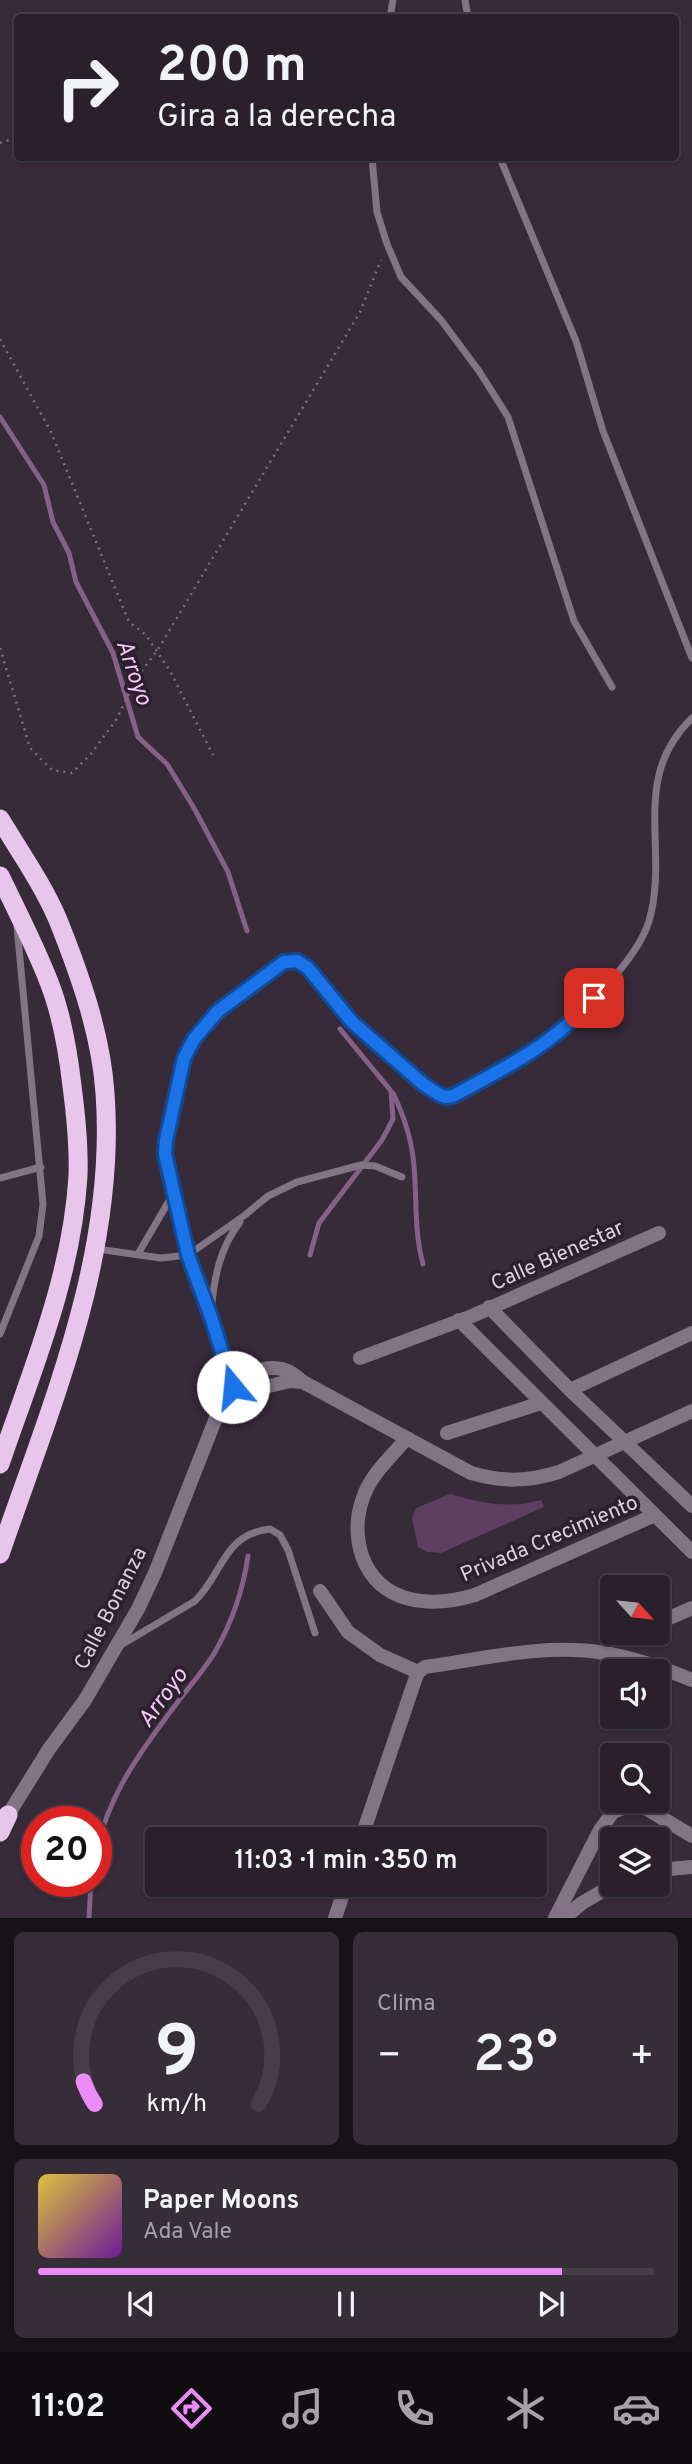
<!DOCTYPE html>
<html lang="es">
<head>
<meta charset="utf-8">
<style>
  body { margin:0; font-family:Overpass,sans-serif; background:#352d37; color:#f1f3f6; height:100vh; display:flex; flex-direction:column; font-size:26px; white-space:nowrap }
  * { box-sizing:border-box; margin:0 }
  p { font-size:23px; color:#a5a3a9 }
  .icon { flex:none; width:38px; height:38px; fill:none; stroke:currentColor; stroke-width:2; stroke-linecap:round; stroke-linejoin:round }
  .map { position:relative; height:1918px; overflow:hidden }
  .panel { display:flex; flex-direction:column; gap:14px; padding:14px; background:#171218; flex:1 }
  .panel>* { flex:none }
  .top-card { position:absolute; left:14px; top:14px; width:665px; height:147px; border-radius:7px; box-shadow:0 2px 5px #0004,0 0 0 2px #453e47; background:#29202b; color:#f1f3f6; overflow:hidden }
  .needle { width:46px; rotate:117deg }
  .tools { position:absolute; left:600px; top:1575px; display:grid; gap:14px }
  .tools a { display:grid; place-items:center; width:70px; height:70px; border-radius:7px; background:#29202b; box-shadow:0 2px 5px #0004,0 0 0 2px #453e47; font-size:35px }
  .speed { position:absolute; left:21px; top:1806px; display:flex; gap:14px; font-size:35px; font-weight:700; text-align:center }
  .speed>* { display:grid; place-content:center; width:91px; height:91px; border-radius:50%; background:#29202b; box-shadow:0 2px 5px #0004,0 0 0 2px #453e47; line-height:1 }
  .speed .limit { border:10px solid #d22; background:#fff; color:#111 }
  .pin { position:absolute; display:grid; place-items:center; width:60px; height:60px; color:#fff; margin:-30px; border-radius:14px; box-shadow:0 4px 10px #0006 }
  .me { position:absolute; width:77px; margin:-38px; rotate:343deg; stroke-linejoin:round; filter:drop-shadow(0 0 5px #0008) }
  .turn { display:flex; align-items:center; gap:24px; height:147px; padding:0 28px; font-size:32px }
  .turn .icon { width:91px; height:91px; stroke-width:2.5 }
  .turn b { display:block; font-size:49px; line-height:60px }
  .big { font-size:52px; font-weight:600; line-height:1.1 }
  .panel .card { flex:1; display:flex; flex-direction:column; justify-content:center; gap:10px; min-width:0; padding:0 24px; border-radius:10px; background:#352d37 }
  .panel .dial { align-items:center; gap:0 }
  .dial svg { height:182px; overflow:visible; fill:none; stroke:#453e47; stroke-width:7; stroke-linecap:round; text-anchor:middle }
  .dial text { fill:#f1f3f6; stroke:none }
  .song { display:flex; align-items:center; gap:21px }
  .cover { width:84px; height:84px; border-radius:10px; background:linear-gradient(135deg,hsl(50 70% 55%),hsl(280 70% 35%)) }
  .played { height:7px; border-radius:4px; background:linear-gradient(90deg,#ed8cf9 85%,#453e47 85%) }
  .keys { display:flex; justify-content:space-around; direction:ltr }
  .heat { display:flex; justify-content:space-between; align-items:center; font-size:38px; direction:ltr }
  .panel .tiles { flex:1; display:grid; gap:14px; grid-template-columns:1fr 1fr }
  .card:last-child { grid-column:span 2 }
  .trip { position:absolute; left:145px; top:1827px; width:402px; height:70px; border-radius:7px; background:#29202b; box-shadow:0 2px 5px #0004,0 0 0 2px #453e47; font-weight:600; line-height:70px; text-align:center }
  .dock { display:flex; height:112px; justify-content:space-around; align-items:center; background:#100d11; color:#a5a3a9 }
  .dock .icon { width:49px; height:49px }
  .dock .active { color:#ed8cf9 }
  .dock b { font-size:32px; color:#f1f3f6 }
  .map>svg:first-child { display:block }
  .green { fill:#5e3f61 }
  .lines { fill:none; stroke-linecap:round; stroke-linejoin:round }
  .stream { stroke:#836286; stroke-width:5 }
  .path { stroke:#7a6f7c; stroke-width:2.5; stroke-dasharray:2 5; stroke-linecap:butt }
  .service { stroke:#837485; stroke-width:7 }
  .minor { stroke:#837485; stroke-width:14 }
  .tertiary { stroke:#837485; stroke-width:14 }
  .trunk { stroke:#e8c6ec; stroke-width:19 }
  .route-casing { stroke:#114b97; stroke-width:18 }
  .route { stroke:#1a73e8; stroke-width:12 }
  .labels { text-anchor:middle; stroke-width:7; stroke-linejoin:round; paint-order:stroke }
  .street-label { font-size:21px; fill:#dad2db; stroke:#2d202e }
  .water-label { font-size:23px; font-style:italic; fill:#f5caf9; stroke:#2d202e }
</style>
</head>
<body>
<div class="map">
<svg width="692" height="1918" viewBox="0 0 692 1918">
  <rect width="100%" height="100%" fill="#372a39"/>
  <path class="green" d="M450,1494C480,1503 510,1509 541,1500L544,1507L441,1553L427,1552L418,1547L412,1518L416,1508Z"/>
  <g class="lines">
    <path class="stream" d="M0,417L44,485L53,522L69,553L76,582L113,653L138,737L167,764L194,808L228,872L247,931
      M393,1093C404,1116 412,1140 414,1166C417,1198 414,1232 423,1264
      M310,1255L319,1223L382,1140L393,1119L391,1091L340,1029
      M96,1854C108,1792 146,1744 183,1695C194,1681 206,1667 215,1652C232,1622 243,1591 248,1556
      M89,1918L91,1881"/>
    <path class="path" d="M0,143L18,137
      M0,339L51,432L129,622L146,635L170,671L213,755
      M0,648L30,748L52,770L72,773L90,755L116,720L139,674L157,651L360,312L381,260"/>
    <path class="service" d="M465,0L468,18
      M390,18L393,0
      M372,158L377,212L387,244L401,277L441,320L479,371L508,417L574,621L612,687
      M500,158L576,341L603,431L692,658
      M0,1178L41,1167
      M97,1249L161,1258L188,1255L245,1215L268,1196L297,1182L361,1165L375,1166L402,1177
      M138,1254L173,1194
      M211,1312C214,1279 219,1249 240,1222
      M0,1334L39,1236L43,1204L17,927
      M233,1388L211,1316L188,1255L165,1154L166,1140L184,1058L194,1039L218,1011L284,963L297,962L308,968L352,1022L423,1085L438,1094L445,1097L453,1096C481,1081 512,1068 538,1050C571,1026 638,960 649,921C670,849 629,779 692,718
      M121,1645L195,1601C223,1574 223,1534 270,1529L280,1535L288,1550L315,1633"/>
    <path class="minor" d="M489,1307L570,1390L692,1506
      M459,1320L692,1552
      M360,1358L472,1316L659,1233
      M259,1370C278,1365 289,1369 303,1382L471,1473C503,1482 527,1482 559,1472L692,1411
      M265,1387L290,1381L303,1382
      M570,1390L692,1333
      M447,1433L541,1403
      M407,1438C392,1456 370,1475 363,1498C356,1517 356,1537 362,1556C380,1605 431,1608 475,1595L655,1515
      M320,1591L348,1632L380,1655L418,1672
      M658,1623L692,1608
      M626,1637L635,1633
      M361,1839L415,1680L418,1672L425,1667C483,1659 546,1643 604,1653C634,1658 663,1668 692,1680
      M658,1870L692,1867
      M335,1918L346,1885
      M555,1918L600,1830L613,1812L632,1805L647,1809L692,1836
      M564,1918L582,1903L613,1885"/>
    <path class="tertiary" d="M221,1405L265,1387
      M8,1815L49,1749L85,1700L138,1609L155,1573L221,1405L233,1387L259,1370"/>
    <path class="trunk" d="M0,819C20,852 43,885 58,920C80,975 101,1034 105,1093C117,1254 51,1405 0,1554
      M0,876C17,911 35,946 49,982C62,1015 68,1051 72,1086C76,1116 79,1146 78,1176C72,1277 32,1370 0,1464
      M0,1832L8,1815"/>
  </g>
  <g class="lines">
    <g class="route-casing">
      <path id="route" d="M233,1387L211,1317L188,1255L165,1154L166,1140L184,1058L194,1039L218,1011L284,962L297,961L308,968L352,1022L423,1084L438,1094L445,1097L453,1096C508,1066 553,1045 594,998"/>
    </g>
    <use href="#route" class="route"/>
  </g>
  <g class="labels">
    <g class="street-label">
      <text transform="translate(557 1255) rotate(-24)" y="7">Calle Bienestar</text>
      <text transform="translate(549 1538) rotate(-23)" y="7">Privada Crecimiento</text>
      <text transform="translate(110 1608) rotate(-63)" y="7">Calle Bonanza</text>
    </g>
    <g class="water-label">
      <text transform="translate(135 672) rotate(71)" y="8">Arroyo</text>
      <text transform="translate(162 1697) rotate(-54)" y="8">Arroyo</text>
    </g>
  </g>
</svg>
<div class="tools">
<a><svg class="needle" viewBox="-14 -14 28 28"><path d="M0-13l5 13h-10z" fill="#e53935"/><path d="M0 13l5-13h-10z" fill="#a5a3a9"/></svg></a>
<a><svg class="icon" aria-label="sound" viewBox="0 0 24 24"><path d="M4 9h4l5-4v14l-5-4H4zM17 9q2 3 0 6"/></svg></a>
<a><svg class="icon" aria-label="search" viewBox="0 0 24 24"><circle cx="10" cy="10" r="6"/><path d="M15 15l6 6"/></svg></a>
<a><svg class="icon" aria-label="layers" viewBox="0 0 24 24"><path d="M12 4l9 5-9 5-9-5zM3 14l9 5 9-5"/></svg></a>
</div>
<div class="speed"><div class="limit">20</div></div>
<div class="pin" style="left:594px;top:998px;background:#d93025"><svg class="icon" aria-label="arrive" viewBox="0 0 24 24"><path d="M6 21V4h12l-3 4 3 4H6"/></svg></div>
<svg class="me" style="left:233px;top:1387px" viewBox="-20 -20 40 40"><circle r="19" fill="#fff"/><path d="M0-13L10 11 0 6-10 11z" fill="#1a73e8"/></svg>
<div class="trip">11:03 · 1 min · 350 m</div>
<div class="top-card">
<div class="turn"><svg class="icon" aria-label="right" viewBox="0 0 24 24"><path d="M7 20v-9h11M14 6l5 5-5 5"/></svg><div><b>200 m</b>Gira a la derecha</div></div>
</div>
</div>
<section class="panel">
<div class="tiles">
<div class="card dial"><svg viewBox="0 0 100 80">
<path d="M14 69A42 42 0 1 1 86 69"/>
<path d="M14 69A42 42 0 0 1 9 59" stroke="#ed8cf9"/>
<text x="50" y="56" font-size="32" font-weight="700">9</text>
<text x="50" y="72" font-size="11">km/h</text>
</svg></div>
<div class="card"><p>Clima</p>
<div class="heat"><a>−</a><b class="big">23°</b><a>+</a></div>
</div>
<div class="card">
<div class="song"><i class="cover"></i><div><b>Paper Moons</b><p>Ada Vale</p></div></div>
<div class="played"></div>
<div class="keys"><svg class="icon" aria-label="previous" viewBox="0 0 24 24"><path d="M18 5L8 12l10 7zM5 5v14"/></svg><svg class="icon" aria-label="pause" viewBox="0 0 24 24"><path d="M8 5v14M16 5v14"/></svg><svg class="icon" aria-label="next" viewBox="0 0 24 24"><path d="M6 5l10 7-10 7zM19 5v14"/></svg></div>
</div>
</div>
</section>
<nav class="dock">
<b>11:02</b>
<svg class="icon active" aria-label="directions" viewBox="0 0 24 24"><path d="M12 3l9 9-9 9-9-9zM9 14v-3h6M13 9l2 2-2 2"/></svg>
<svg class="icon" aria-label="music" viewBox="0 0 24 24"><path d="M9 18V5l10-2v13"/><circle cx="6" cy="18" r="3"/><circle cx="16" cy="16" r="3"/></svg>
<svg class="icon" aria-label="phone" viewBox="0 0 24 24"><path d="M5 4h4l2 5-3 2q2 4 5 5l2-3 5 2v4C11 20 4 13 5 4z"/></svg>
<svg class="icon" aria-label="climate" viewBox="0 0 24 24"><path d="M12 3v18M4 7l16 10M4 17L20 7"/></svg>
<svg class="icon" aria-label="car" viewBox="0 0 24 24"><path d="M5 17H2v-5l4-1 3-4h7l3 4 3 1v5h-3M9 17h6M6 11h13"/><circle cx="7" cy="17" r="2"/><circle cx="17" cy="17" r="2"/></svg>
</nav>
</body>
</html>
